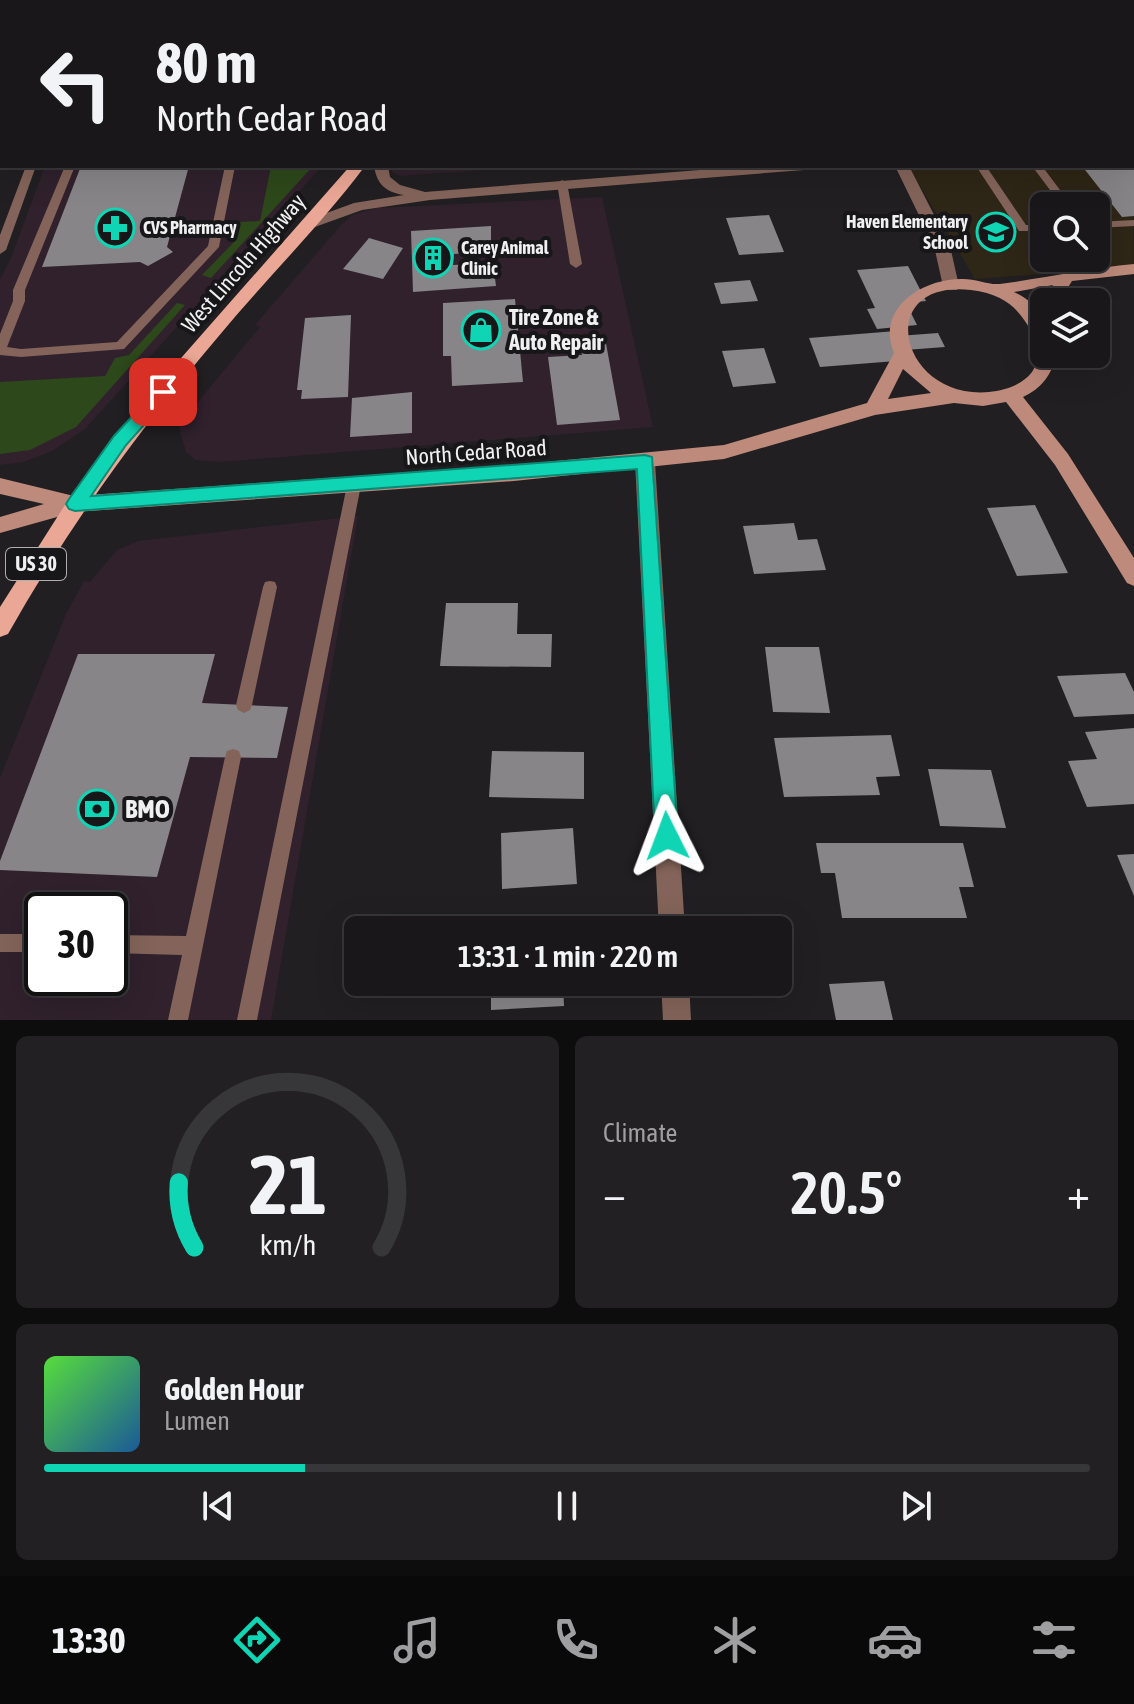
<!DOCTYPE html>
<html lang="en">
<head>
<meta charset="utf-8">
<style>
  body { margin:0; font-family:"Asap Condensed",sans-serif; background:#222022; color:#f1f3f6; height:100vh; display:flex; flex-direction:column; font-size:30px; white-space:nowrap }
  * { box-sizing:border-box; margin:0 }
  p { font-size:26px; color:#9f9fa2 }
  .icon { flex:none; width:44px; height:44px; fill:none; stroke:currentColor; stroke-width:2; stroke-linecap:round; stroke-linejoin:round }
  .map { position:relative; height:1020px; overflow:hidden }
  .sheet { display:flex; flex-direction:column; gap:16px; padding:16px; background:#0e0d0e; flex:1 }
  .sheet>* { flex:none }
  .top-card { position:absolute; left:0px; top:0px; width:1134px; height:168px; box-shadow:0 8px 32px #0002,0 0 0 2px #373638; background:#191719; color:#f1f3f6; overflow:hidden }
  .tools { position:absolute; left:1030px; top:192px; display:grid; gap:16px }
  .tools a { display:grid; place-items:center; width:80px; height:80px; border-radius:12px; background:#191719; box-shadow:0 8px 32px #0002,0 0 0 2px #373638; font-size:40px }
  .speed { position:absolute; left:24px; top:892px; display:flex; gap:16px; font-size:40px; font-weight:700; text-align:center }
  .speed>* { display:grid; place-content:center; width:104px; height:104px; border-radius:50%; background:#191719; box-shadow:0 8px 32px #0002,0 0 0 2px #373638; line-height:1 }
  .speed .limit { border:4px solid #111; border-radius:12px; background:#fff; color:#111 }
  .pin { position:absolute; display:grid; place-items:center; width:68px; height:68px; color:#fff; margin:-34px; border-radius:16px; box-shadow:0 4px 12px #0006 }
  .me { position:absolute; width:88px; margin:-44px; rotate:357deg; stroke-linejoin:round; filter:drop-shadow(0 0 6px #0008) }
  .turn { display:flex; align-items:center; gap:28px; height:168px; padding:0 24px; font-size:36px }
  .turn .icon { width:104px; height:104px; stroke-width:2.5 }
  .turn b { display:block; font-size:56px; line-height:68px }
  .big { font-size:60px; font-weight:600; line-height:1.1 }
  .sheet .widget { flex:1; display:flex; flex-direction:column; justify-content:center; gap:12px; min-width:0; padding:0 28px; border-radius:12px; background:#222022 }
  .sheet .dial { align-items:center; gap:0 }
  .dial svg { height:208px; overflow:visible; fill:none; stroke:#373638; stroke-width:7; stroke-linecap:round; text-anchor:middle }
  .dial text { fill:#f1f3f6; stroke:none }
  .song { display:flex; align-items:center; gap:24px }
  .cover { width:96px; height:96px; border-radius:12px; background:linear-gradient(135deg,hsl(110 70% 55%),hsl(210 70% 35%)) }
  .played { height:8px; border-radius:4px; background:linear-gradient(90deg,#10d5b4 25%,#373638 25%) }
  .keys { display:flex; justify-content:space-around; direction:ltr }
  .heat { display:flex; justify-content:space-between; align-items:center; font-size:44px; direction:ltr }
  .sheet .tiles { flex:1; display:grid; gap:16px; grid-template-columns:1fr 1fr }
  .widget:last-child { grid-column:span 2 }
  .trip { position:absolute; left:344px; top:916px; width:448px; height:80px; border-radius:12px; background:#191719; box-shadow:0 8px 32px #0002,0 0 0 2px #373638; font-weight:600; line-height:80px; text-align:center }
  .tab-bar { display:flex; height:128px; justify-content:space-around; align-items:center; background:#0a090a; color:#9f9fa2 }
  .tab-bar .icon { width:56px; height:56px }
  .tab-bar .on { color:#10d5b4 }
  .tab-bar b { font-size:36px; color:#f1f3f6 }
  .map>svg:first-child { display:block }
  .commercial { fill:#30212d; fill-rule:evenodd }
  .education { fill:#2e2616; fill-rule:evenodd }
  .green { fill:#2d481a }
  .building { fill:#878588 }
  .lines { fill:none; stroke-linecap:round; stroke-linejoin:round }
  .lane { fill:#84645a; fill-rule:evenodd }
  .street { fill:#84645a; fill-rule:evenodd }
  .secondary { fill:#be8a7b; fill-rule:evenodd }
  .primary { fill:#eba795; fill-rule:evenodd }
  .rail { stroke:#c0bfc0; stroke-width:4; stroke-dasharray:10 5; stroke-linecap:butt }
  .route { fill:#10d5b4; stroke:#0a8a75; stroke-width:2 }
  .labels { text-anchor:middle; stroke-width:8; stroke-linejoin:round; paint-order:stroke }
  .far-poi-label { font-size:18px; font-weight:bold; fill:#f1f0f1; stroke:#171618; text-anchor:start }
  .shield { fill:#171618; stroke:#b0afb0; stroke-width:2 }
  .shield-label { font-size:20px; font-weight:bold; fill:#f1f0f1 }
  .street-label { font-size:22px; fill:#f1f0f1; stroke:#171618 }
  .poi-label { font-size:22px; font-weight:bold; fill:#f1f0f1; stroke:#171618; text-anchor:start }
  .near-poi-label { font-size:26px; font-weight:bold; fill:#f1f0f1; stroke:#171618; text-anchor:start }
</style>
</head>
<body>
<div class="map">
<svg width="1134" height="1020" viewBox="0 0 1134 1020">
  <rect width="100%" height="100%" fill="#211f21"/>
  <path class="commercial" d="M45,166H322L85,429L52,451L24,462L0,465V279L11,258Z
    M394,166H536L400,176L392,172Z
    M602,197L653,427L219,462L195,460L186,452L179,428L192,409L260,327L255,325L342,224L352,215L377,208Z
    M358,516L271,1020H0V778L66,614L84,581L90,582L117,550L138,541ZM42,910H110V978H42Z"/>
  <path class="education" d="M1132,137L1134,267L975,279L908,166H1132ZM1044,206H1096V258H1044Z"/>
  <path class="green" d="M271,166H313L211,278L202,275L235,241L240,222L260,221Z
    M177,303L185,305L76,427L30,450L0,454V382L105,376L115,358L129,355Z"/>
  <path class="building" d="M81,166H189L167,247L173,252L148,266L140,262L42,267Z
    M1082,166H1134V216L1122,217Z
    M769,215L784,252L739,255L726,218Z
    M491,226V251L454,254L453,265L493,263L496,286L413,292L411,231Z
    M369,238L403,248L383,279L343,269Z
    M908,266L926,301L906,303L917,325L877,329L867,309L875,308L857,270Z
    M750,280L758,301L721,304L714,283Z
    M515,299L523,382L452,386L451,356H443V303Z
    M351,315L348,397L301,399L302,390H297L305,318Z
    M896,331L898,336L938,333L945,347L905,350L909,360L820,367L809,338Z
    M605,338L620,420L557,425L548,357L582,355L579,340Z
    M764,348L776,383L733,387L722,351Z
    M412,392V433L350,437L352,398Z
    M1035,505L1068,573L1017,576L987,508Z
    M794,523L798,540L817,539L826,570L754,574L743,526Z
    M446,603H518L517,634H552L551,667L440,666Z
    M765,647H819L830,713L773,712Z
    M78,654H215L202,703L288,707L277,758L190,757L157,877L0,870V861Z
    M1125,673L1134,692V714L1074,717L1057,676Z
    M1134,728V804L1087,807L1068,761L1097,759L1085,732Z
    M891,735L900,776L876,777L880,795L784,797L774,738Z
    M492,751L584,752V799L489,797Z
    M928,769L991,770L1006,828L940,826Z
    M573,828L577,884L502,889L501,833Z
    M816,843H963L974,887H959L967,918H842L835,873H821Z
    M1134,854V896L1117,855Z
    M884,981L893,1020H836L829,984Z
    M491,982H563L564,1006L491,1010Z"/>
  <g class="lines">
    <path class="lane" d="M0,0H18L0,3Z
      M451,0H461L463,2H453Z
      M26,166H36L6,250L0,254V235Z
      M65,166H75L25,290V301L7,347L21,349L117,342L208,246L225,166H235L219,247L124,349L21,357L0,355V334L13,301V290Z
      M976,166H986L1026,225H1044V231H1019Z
      M1032,166H1042L1072,206H1062Z
      M562,180L567,183L582,264L576,268L570,264L557,183Z
      M1134,220V226L1096,228V222Z
      M354,480L359,481L361,485L257,1020H237L347,485L349,481Z
      M270,581L275,582L277,587L252,705L250,710L244,713L238,710L236,705L263,587L265,582Z
      M233,749L239,751L241,757L188,1020H168L182,955L110,953V935L186,936L225,757L227,751Z
      M0,934H42V952H0Z"/>
    <path class="street" d="M805,0H817L818,2H806Z
      M374,166H388L390,177L400,185L425,192L750,166H811L804,170L430,200L362,210L312,228H302V222L354,203L404,195C386,192 377,185 374,166Z
      M895,166H909L950,246L959,286L957,290H945L943,286L934,246Z
      M645,455L652,457L655,462L685,930H659L635,462L638,457Z
      M661,982H689L691,1020H663Z"/>
    <path class="secondary" d="M1134,264V274L1072,281L1059,302H1044V306L1042,302L1053,285L1014,292C1041,305 1044,317 1044,345L1038,343C1021,312 1010,295 971,290C872,279 899,400 989,392C1005,390 1022,385 1032,372C1037,365 1037,357 1041,350L1044,349V354H1056C1052,375 1042,388 1023,397L1068,454L1134,558V586L1127,583L1055,465L1006,402L983,406L954,403L875,415L724,459L514,481L75,512L0,533V517L44,504L0,494V478L74,496L514,465L724,445L867,403L894,353C875,308 923,278 963,279C976,279 988,285 1000,284C1045,278 1089,268 1134,264ZM903,369L931,393L888,399Z"/>
    <path class="primary" d="M350,166H365C320,226 266,279 218,337C139,430 68,527 8,634L0,637V607L70,497L160,382Z"/>
    <path class="rail" d="M0,11L2,3
      M0,57L2,50"/>
  </g>
  <path class="route" d="M163,386L169,388L172,392L169,397L126,445L91,496L645,455L652,457L678,836L675,845L667,848L659,845L655,836L637,469L75,511L69,509L66,504L69,499L114,436L158,388Z"/>
  <defs>
    <g id="pharmacy-ring" transform="scale(2)"><circle r="9.5" fill="#171618" stroke="#10d5b4" stroke-width="1.5"/><path d="M-2-6h4v4h4v4h-4v4h-4v-4h-4v-4h4Z" fill="#10d5b4"/></g>
    <g id="school-ring" transform="scale(2)"><circle r="9.5" fill="#171618" stroke="#10d5b4" stroke-width="1.5"/><path d="M0-5L7-2L0 1L-7-2ZM-4 1L0 2.5L4 1V4Q0 6-4 4Z" fill="#10d5b4"/></g>
    <g id="building-ring" transform="scale(2)"><circle r="9.5" fill="#171618" stroke="#10d5b4" stroke-width="1.5"/><path d="M-4-6H4V6H1V3H-1V6H-4ZM-2.5-4.3h1.7v1.8h-1.7ZM.8-4.3h1.7v1.8H.8ZM-2.5-1h1.7V.8h-1.7ZM.8-1h1.7V.8H.8Z" fill="#10d5b4"/></g>
    <g id="shop-ring" transform="scale(2)"><circle r="9.5" fill="#171618" stroke="#10d5b4" stroke-width="1.5"/><path d="M-5-2.5h2.3a2.7 3.5 0 0 1 5.4 0H5L5.5 6h-11ZM-1.5-2.5h3a1.5 2.3 0 0 0-3 0Z" fill="#10d5b4"/></g>
    <g id="bank-ring" transform="scale(2)"><circle r="9.5" fill="#171618" stroke="#10d5b4" stroke-width="1.5"/><path d="M-6-4H6V4H-6ZM0-2.3a2.3 2.3 0 1 0 0 4.6a2.3 2.3 0 1 0 0-4.6Z" fill="#10d5b4"/></g>
  </defs>
  <g fill-rule="evenodd">
    <use href="#pharmacy-ring" x="115" y="228"/>
    <use href="#school-ring" x="996" y="232"/>
    <use href="#building-ring" x="433" y="258"/>
    <use href="#shop-ring" x="481" y="330"/>
    <use href="#bank-ring" x="97" y="809"/>
  </g>
  <g class="labels">
    <g class="far-poi-label">
      <text x="968" y="228" text-anchor="end">Haven Elementary<tspan x="968" dy="21">School</tspan></text>
      <text x="143" y="234">CVS Pharmacy</text>
      <text x="461" y="254">Carey Animal<tspan x="461" dy="21">Clinic</tspan></text>
    </g>
    <rect class="shield" x="6" y="548" width="60" height="32" rx="6"/>
    <g class="shield-label">
      <text x="36" y="571">US 30</text>
    </g>
    <g class="street-label">
      <text transform="translate(243 263) rotate(-49)" y="8">West Lincoln Highway</text>
      <text transform="translate(476 452) rotate(-4)" y="8">North Cedar Road</text>
    </g>
    <g class="poi-label">
      <text x="509" y="325">Tire Zone &amp;<tspan x="509" dy="25">Auto Repair</tspan></text>
    </g>
    <g class="near-poi-label">
      <text x="125" y="818">BMO</text>
    </g>
  </g>
</svg>
<div class="tools">
<a><svg class="icon" aria-label="search" viewBox="0 0 24 24"><circle cx="10" cy="10" r="6"/><path d="M15 15l6 6"/></svg></a>
<a><svg class="icon" aria-label="layers" viewBox="0 0 24 24"><path d="M12 4l9 5-9 5-9-5zM3 14l9 5 9-5"/></svg></a>
</div>
<div class="speed"><div class="limit">30</div></div>
<div class="pin" style="left:163px;top:392px;background:#d93025"><svg class="icon" aria-label="arrive" viewBox="0 0 24 24"><path d="M6 21V4h12l-3 4 3 4H6"/></svg></div>
<svg class="me" style="left:667px;top:836px" viewBox="-20 -20 40 40"><path d="M0-17L14 15 0 8-14 15z" fill="#10d5b4" stroke="#fff" stroke-width="4"/></svg>
<div class="trip">13:31 · 1 min · 220 m</div>
<div class="top-card">
<div class="turn"><svg class="icon" aria-label="left" viewBox="0 0 24 24"><path d="M17 20v-9H6M10 6l-5 5 5 5"/></svg><div><b>80 m</b>North Cedar Road</div></div>
</div>
</div>
<section class="sheet">
<div class="tiles">
<div class="widget dial"><svg viewBox="0 0 100 80">
<path d="M14 69A42 42 0 1 1 86 69"/>
<path d="M14 69A42 42 0 0 1 8 44" stroke="#10d5b4"/>
<text x="50" y="56" font-size="32" font-weight="700">21</text>
<text x="50" y="72" font-size="11">km/h</text>
</svg></div>
<div class="widget"><p>Climate</p>
<div class="heat"><a>−</a><b class="big">20.5°</b><a>+</a></div>
</div>
<div class="widget">
<div class="song"><i class="cover"></i><div><b>Golden Hour</b><p>Lumen</p></div></div>
<div class="played"></div>
<div class="keys"><svg class="icon" aria-label="previous" viewBox="0 0 24 24"><path d="M18 5L8 12l10 7zM5 5v14"/></svg><svg class="icon" aria-label="pause" viewBox="0 0 24 24"><path d="M8 5v14M16 5v14"/></svg><svg class="icon" aria-label="next" viewBox="0 0 24 24"><path d="M6 5l10 7-10 7zM19 5v14"/></svg></div>
</div>
</div>
</section>
<nav class="tab-bar">
<b>13:30</b>
<svg class="icon on" aria-label="directions" viewBox="0 0 24 24"><path d="M12 3l9 9-9 9-9-9zM9 14v-3h6M13 9l2 2-2 2"/></svg>
<svg class="icon" aria-label="music" viewBox="0 0 24 24"><path d="M9 18V5l10-2v13"/><circle cx="6" cy="18" r="3"/><circle cx="16" cy="16" r="3"/></svg>
<svg class="icon" aria-label="phone" viewBox="0 0 24 24"><path d="M5 4h4l2 5-3 2q2 4 5 5l2-3 5 2v4C11 20 4 13 5 4z"/></svg>
<svg class="icon" aria-label="climate" viewBox="0 0 24 24"><path d="M12 3v18M4 7l16 10M4 17L20 7"/></svg>
<svg class="icon" aria-label="car" viewBox="0 0 24 24"><path d="M5 17H2v-5l4-1 3-4h7l3 4 3 1v5h-3M9 17h6M6 11h13"/><circle cx="7" cy="17" r="2"/><circle cx="17" cy="17" r="2"/></svg>
<svg class="icon" aria-label="filters" viewBox="0 0 24 24"><path d="M4 7h16M4 17h16"/><circle cx="9" cy="7" r="2"/><circle cx="15" cy="17" r="2"/></svg>
</nav>
</body>
</html>
